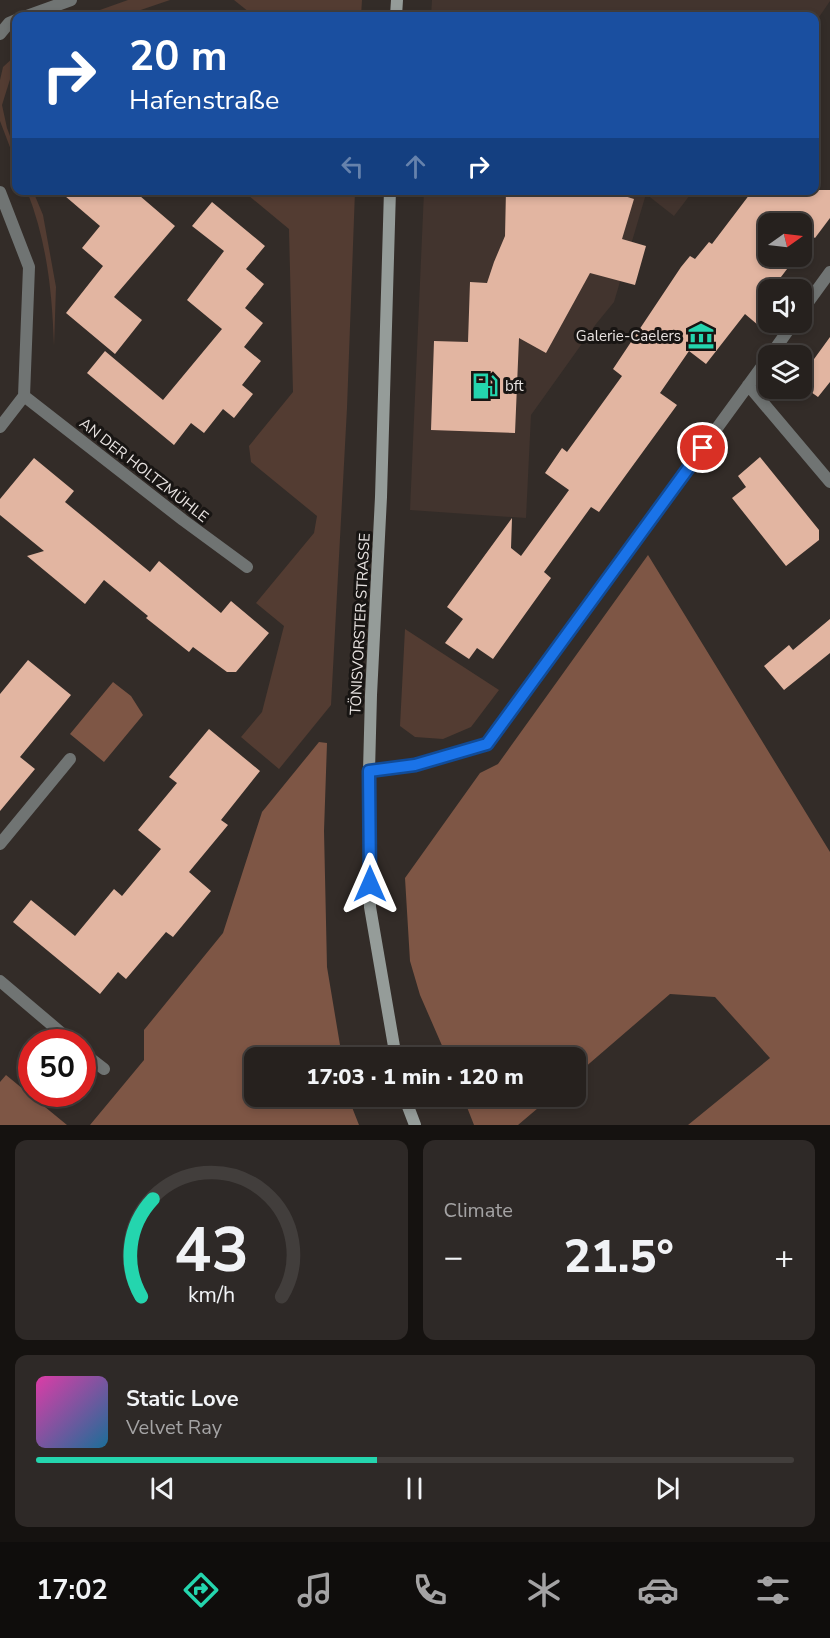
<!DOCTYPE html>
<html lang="en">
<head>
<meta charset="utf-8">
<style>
  body { margin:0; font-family:"Nunito Sans",sans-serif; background:#2e2927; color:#f1f3f6; height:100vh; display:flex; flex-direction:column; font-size:22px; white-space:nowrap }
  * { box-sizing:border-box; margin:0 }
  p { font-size:20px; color:#a4a3a4 }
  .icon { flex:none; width:33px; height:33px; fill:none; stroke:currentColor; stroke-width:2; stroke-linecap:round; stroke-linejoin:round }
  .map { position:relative; height:1125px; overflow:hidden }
  .drawer { display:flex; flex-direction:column; gap:15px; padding:15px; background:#151210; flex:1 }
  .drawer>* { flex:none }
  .guide { position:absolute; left:12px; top:12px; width:807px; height:183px; border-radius:12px; box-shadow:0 3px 9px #0003,0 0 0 2px #423e3c; background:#1a4fa0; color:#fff; overflow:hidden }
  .needle { width:39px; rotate:76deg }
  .fabs { position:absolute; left:758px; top:213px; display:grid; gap:12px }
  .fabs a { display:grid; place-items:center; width:54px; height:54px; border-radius:12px; background:#26211e; box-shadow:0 3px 9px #0003,0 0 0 2px #423e3c; font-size:30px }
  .speed { position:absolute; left:18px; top:1029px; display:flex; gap:12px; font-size:30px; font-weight:700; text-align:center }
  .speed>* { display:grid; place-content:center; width:78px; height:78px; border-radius:50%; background:#26211e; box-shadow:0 3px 9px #0003,0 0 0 2px #423e3c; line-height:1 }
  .speed .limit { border:9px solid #d22; background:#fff; color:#111 }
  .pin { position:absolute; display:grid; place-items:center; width:51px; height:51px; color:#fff; margin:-26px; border:3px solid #fff; border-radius:50%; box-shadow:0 2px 6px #0007 }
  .me { position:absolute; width:66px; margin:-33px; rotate:0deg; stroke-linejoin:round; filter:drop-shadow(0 0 4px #0008) }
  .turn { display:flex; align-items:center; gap:21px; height:126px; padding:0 18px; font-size:27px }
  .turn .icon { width:78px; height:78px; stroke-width:2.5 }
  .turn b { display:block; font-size:42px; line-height:51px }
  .lanes { display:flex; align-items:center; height:57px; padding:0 18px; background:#0003; justify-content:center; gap:30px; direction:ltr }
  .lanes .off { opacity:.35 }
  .big { font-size:45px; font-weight:800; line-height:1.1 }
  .drawer .card { flex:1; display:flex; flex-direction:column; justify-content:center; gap:9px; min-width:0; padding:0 21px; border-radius:12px; background:#2e2927 }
  .drawer .dial { align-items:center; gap:0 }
  .dial svg { height:156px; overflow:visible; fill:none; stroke:#423e3c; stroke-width:7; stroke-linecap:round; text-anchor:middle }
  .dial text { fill:#f1f3f6; stroke:none }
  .song { display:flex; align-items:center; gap:18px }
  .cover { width:72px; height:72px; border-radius:9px; background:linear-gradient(135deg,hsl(320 70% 55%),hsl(200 70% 35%)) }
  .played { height:6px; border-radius:3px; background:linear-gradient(90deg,#24d5ae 45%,#423e3c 45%) }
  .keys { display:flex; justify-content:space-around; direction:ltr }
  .heat { display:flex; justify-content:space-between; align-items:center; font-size:33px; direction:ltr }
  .drawer .tiles { flex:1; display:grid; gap:15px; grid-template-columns:1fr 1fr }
  .card:last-child { grid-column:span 2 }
  .trip { position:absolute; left:244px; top:1047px; width:342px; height:60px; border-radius:12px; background:#26211e; box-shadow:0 3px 9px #0003,0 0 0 2px #423e3c; font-weight:800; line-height:60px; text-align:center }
  .dock { display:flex; height:96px; justify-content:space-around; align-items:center; background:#0f0d0c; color:#a4a3a4 }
  .dock .icon { width:42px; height:42px }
  .dock .active { color:#24d5ae }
  .dock b { font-size:27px; color:#f1f3f6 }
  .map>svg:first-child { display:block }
  .built { fill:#42342e }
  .green { fill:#533c32 }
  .forest { fill:#7e5645 }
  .building { fill:#e2b5a1 }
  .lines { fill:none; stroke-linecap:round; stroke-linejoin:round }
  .minor { stroke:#707473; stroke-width:12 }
  .secondary { stroke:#959c99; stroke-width:12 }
  .route-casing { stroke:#114b97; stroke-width:15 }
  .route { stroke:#1a73e8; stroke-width:10 }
  .labels { text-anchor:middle; stroke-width:6; stroke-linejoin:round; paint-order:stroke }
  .poi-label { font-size:15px; fill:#e8e3e1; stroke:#181513; text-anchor:end }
  .street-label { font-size:15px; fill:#e8e3e1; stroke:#181513 }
</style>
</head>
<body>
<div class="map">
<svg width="830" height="1125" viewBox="0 0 830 1125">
  <rect width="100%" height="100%" fill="#332c28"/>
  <path class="built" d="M432,0H830V1L815,23L814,16H431Z
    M424,191H693L674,216L646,194L614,302L596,324L531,415L526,518L410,510Z"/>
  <path class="green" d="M128,0H170L123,16H83Z
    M234,0H362L361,16H254Z
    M16,55V69L12,73L2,105L7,128L16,152V163L0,121V80L3,67Z
    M27,191H33L43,215L56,287L54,346C52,291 47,242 27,191Z
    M243,191H355L347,408L331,705L279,769L241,737L262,712L284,626L256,603L314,533L317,516L251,462L249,446L293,392L289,229Z
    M405,629L499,690L471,727L443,739L415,737L400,726Z"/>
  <path class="forest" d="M648,555L830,852V1125H688L770,1058L715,997L670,994L576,1075V1058L447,1057L420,995L410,961L405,878L480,773L498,764Z
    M113,682L131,696L143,715L104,762L70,734Z
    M319,742L327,743L324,831L327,967L342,1057L255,1058V1096L348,1097L359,1125H90L144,1060V1030L223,933L262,812Z
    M6,1075L67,1125H0V1082Z
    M463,1097H551L518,1125H474Z"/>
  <path class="building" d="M58,190H133L175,226L114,297L142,320L115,354L66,313L103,266L82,248L100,226Z
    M506,190H605L634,199L622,239L646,246L635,285L590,273L546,353L519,338L515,433L431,430L434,341L468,342L470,282L487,283L494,262L505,236Z
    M753,190H830V218L815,238L812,236L801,251V224H768V256H797L771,290H768V312L758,325L745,314L706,364L689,351L660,393L677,405L599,512L591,507L544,572L551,578L493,659L477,648L469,659L445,643L463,619L447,607L512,518L511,548L521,556L569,490L545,473L562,448L567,452L622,376L613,369L681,267L690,256L695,259L709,242L712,244Z
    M212,202L265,246L246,269L264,284L245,308L263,323L244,347L261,361L242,385L253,394L234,418L223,409L204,433L191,423L174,445L87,373L105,351L163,400L222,329L187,300L224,251L192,226Z
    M830,337V382L818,397L801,385V377Z
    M760,457L819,530V540L786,566L732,498L746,487L738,476Z
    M34,458L74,491L65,502L150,572L159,561L221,613L231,601L269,633L236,672H227L193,647L189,652L146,618L148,616L104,580L85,604L27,556L44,551L0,515V499Z
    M830,619V653L784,690L764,666L789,645L793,650Z
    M28,660L71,695L20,757L35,769L0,811V694Z
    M209,729L260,771L221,820L228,825L189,872L211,891L173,937L166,932L126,979L118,972L100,994L13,922L31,900L75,936L114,889L122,896L161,849L138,830L177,783L169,777Z"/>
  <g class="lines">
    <path class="minor" d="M27,16L71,0
      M0,34L9,23L16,20
      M0,192L29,267L24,396L0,427
      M801,312L830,272
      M770,356L794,322
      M748,385L830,482
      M24,396L183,520L247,567
      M369,771L415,765L487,744L768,358
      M0,844L70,759
      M0,981L72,1042
      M82,1052L104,1069"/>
    <path class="secondary" d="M396,16L397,0
      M390,190L381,497L371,695L369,771L370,907L396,1058
      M404,1096L415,1125"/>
  </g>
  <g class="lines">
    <g class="route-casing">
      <path id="route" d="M370,884L369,771L415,765L487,744L703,448"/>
    </g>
    <use href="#route" class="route"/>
  </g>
  <defs>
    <g id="museum-bare" transform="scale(2.07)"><path d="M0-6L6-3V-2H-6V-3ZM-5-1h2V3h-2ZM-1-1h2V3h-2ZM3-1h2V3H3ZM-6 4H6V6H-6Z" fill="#24d5ae" stroke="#181513" stroke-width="2.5" paint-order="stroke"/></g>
    <g id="fuel-bare" transform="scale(2.07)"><path d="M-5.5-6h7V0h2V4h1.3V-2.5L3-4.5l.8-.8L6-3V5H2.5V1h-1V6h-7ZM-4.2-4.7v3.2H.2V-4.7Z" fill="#24d5ae" stroke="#181513" stroke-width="2.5" paint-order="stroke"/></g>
  </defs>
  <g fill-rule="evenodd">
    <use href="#museum-bare" x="701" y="336"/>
    <use href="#fuel-bare" x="485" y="386"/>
  </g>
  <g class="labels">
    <g class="poi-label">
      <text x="681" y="341">Galerie-Caelers</text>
      <text x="505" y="391" text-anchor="start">bft</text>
    </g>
    <g class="street-label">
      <text transform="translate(144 470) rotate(38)" y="5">AN DER HOLTZMÜHLE</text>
      <text transform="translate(360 624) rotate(-87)" y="5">TÖNISVORSTER STRASSE</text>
    </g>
  </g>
</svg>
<div class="fabs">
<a><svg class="needle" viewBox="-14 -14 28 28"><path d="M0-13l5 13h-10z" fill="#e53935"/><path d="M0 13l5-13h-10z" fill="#a4a3a4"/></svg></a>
<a><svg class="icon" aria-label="sound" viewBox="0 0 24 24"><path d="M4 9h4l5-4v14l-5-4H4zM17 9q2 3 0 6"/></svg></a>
<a><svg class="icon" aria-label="layers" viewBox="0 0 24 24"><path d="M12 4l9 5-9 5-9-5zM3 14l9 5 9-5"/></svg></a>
</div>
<div class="speed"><div class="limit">50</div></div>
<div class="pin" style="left:703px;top:448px;background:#d93025"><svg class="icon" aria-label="arrive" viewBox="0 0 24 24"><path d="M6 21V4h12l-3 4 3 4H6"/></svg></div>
<svg class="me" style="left:370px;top:884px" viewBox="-20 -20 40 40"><path d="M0-17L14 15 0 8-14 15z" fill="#1a73e8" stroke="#fff" stroke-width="4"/></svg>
<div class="trip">17:03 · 1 min · 120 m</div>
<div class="guide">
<div class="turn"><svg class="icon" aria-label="right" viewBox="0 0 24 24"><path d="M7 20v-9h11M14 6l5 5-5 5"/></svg><div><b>20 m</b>Hafenstraße</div></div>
<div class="lanes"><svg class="icon off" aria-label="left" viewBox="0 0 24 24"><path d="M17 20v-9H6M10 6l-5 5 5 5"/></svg><svg class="icon off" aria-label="ahead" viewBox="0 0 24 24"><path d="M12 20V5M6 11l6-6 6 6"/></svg><svg class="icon" aria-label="right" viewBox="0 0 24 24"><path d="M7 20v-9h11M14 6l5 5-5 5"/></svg></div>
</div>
</div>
<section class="drawer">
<div class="tiles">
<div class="card dial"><svg viewBox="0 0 100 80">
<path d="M14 69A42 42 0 1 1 86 69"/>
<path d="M14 69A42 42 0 0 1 20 19" stroke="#24d5ae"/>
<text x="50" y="56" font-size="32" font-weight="700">43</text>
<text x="50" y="72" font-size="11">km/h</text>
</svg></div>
<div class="card"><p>Climate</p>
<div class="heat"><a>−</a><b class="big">21.5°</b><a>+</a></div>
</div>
<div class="card">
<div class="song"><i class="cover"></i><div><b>Static Love</b><p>Velvet Ray</p></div></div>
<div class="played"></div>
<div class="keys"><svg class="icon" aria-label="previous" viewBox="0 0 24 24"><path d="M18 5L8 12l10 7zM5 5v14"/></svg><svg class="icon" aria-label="pause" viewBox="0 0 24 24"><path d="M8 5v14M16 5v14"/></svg><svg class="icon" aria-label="next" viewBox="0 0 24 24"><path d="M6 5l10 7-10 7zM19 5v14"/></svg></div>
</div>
</div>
</section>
<nav class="dock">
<b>17:02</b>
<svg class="icon active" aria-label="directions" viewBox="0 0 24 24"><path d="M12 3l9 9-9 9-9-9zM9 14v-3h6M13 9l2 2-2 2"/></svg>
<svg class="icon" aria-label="music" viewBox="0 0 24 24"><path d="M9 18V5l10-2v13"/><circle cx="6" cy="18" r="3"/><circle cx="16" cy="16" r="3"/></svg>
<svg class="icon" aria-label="phone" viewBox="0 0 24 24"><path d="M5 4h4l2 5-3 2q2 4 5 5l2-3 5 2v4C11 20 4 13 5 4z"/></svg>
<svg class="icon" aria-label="climate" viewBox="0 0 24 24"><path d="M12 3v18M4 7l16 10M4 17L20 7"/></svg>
<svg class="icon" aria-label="car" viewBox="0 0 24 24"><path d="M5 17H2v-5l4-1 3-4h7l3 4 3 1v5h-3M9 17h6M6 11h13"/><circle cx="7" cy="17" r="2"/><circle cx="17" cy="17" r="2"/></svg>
<svg class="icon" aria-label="filters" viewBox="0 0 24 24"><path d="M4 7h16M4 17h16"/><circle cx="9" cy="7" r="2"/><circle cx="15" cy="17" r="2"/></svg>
</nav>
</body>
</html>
